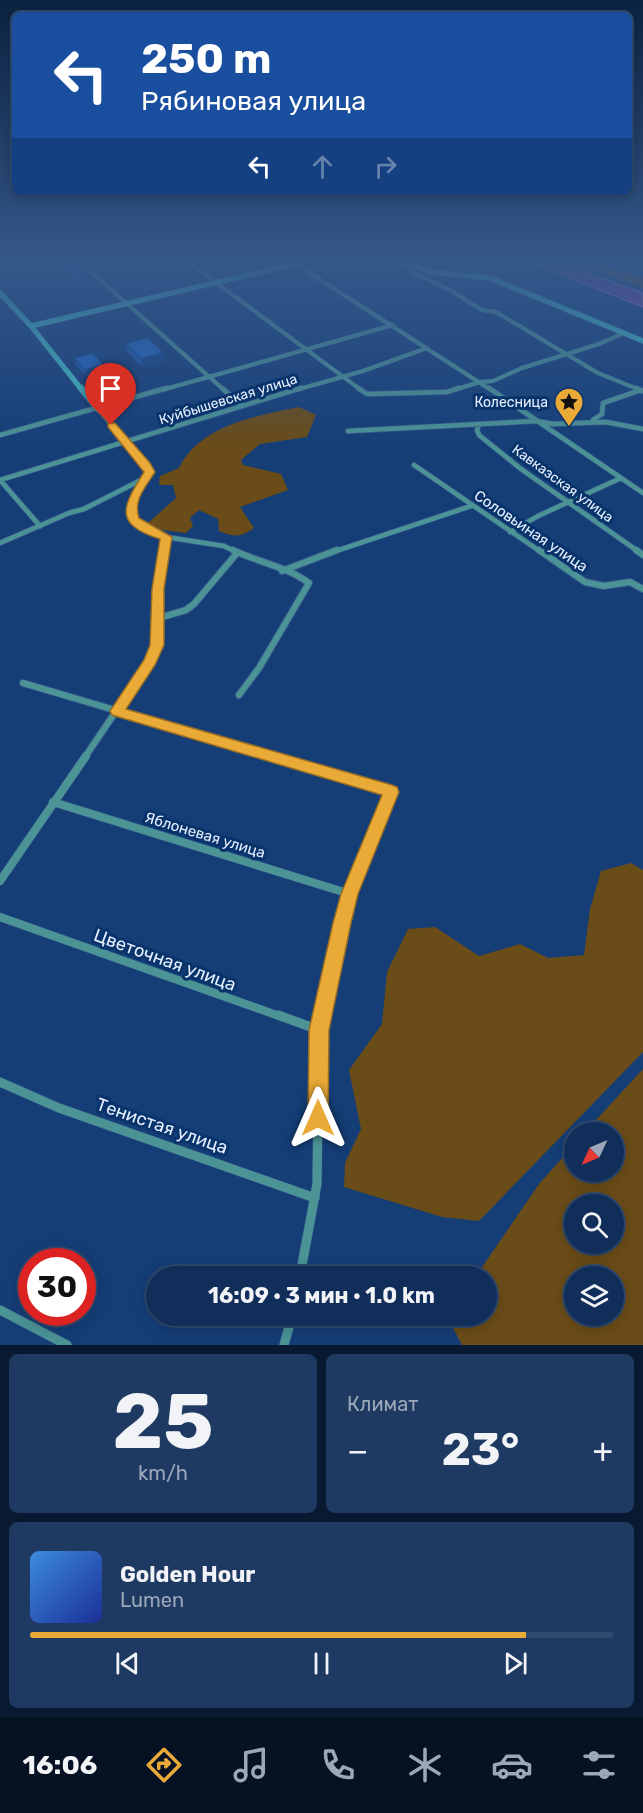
<!DOCTYPE html>
<html lang="ru">
<head>
<meta charset="utf-8">
<style>
  body { margin:0; font-family:Rubik,sans-serif; background:#1e3a62; color:#f1f3f6; height:100vh; display:flex; flex-direction:column; font-size:22px; white-space:nowrap }
  * { box-sizing:border-box; margin:0 }
  p { font-size:20px; color:#9ca8ba }
  .icon { flex:none; width:33px; height:33px; fill:none; stroke:currentColor; stroke-width:2; stroke-linecap:round; stroke-linejoin:round }
  .map { position:relative; height:1345px; overflow:hidden }
  .panel { display:flex; flex-direction:column; gap:9px; padding:9px; background:#091931; flex:1 }
  .panel>* { flex:none }
  .hud { position:absolute; left:12px; top:12px; width:620px; height:183px; border-radius:9px; box-shadow:0 3px 15px #0003,0 0 0 2px #304a6f; background:#1a4fa0; color:#fff; overflow:hidden }
  .needle { width:39px; rotate:226deg }
  .fabs { position:absolute; left:564px; top:1122px; display:grid; gap:12px }
  .fabs a { display:grid; place-items:center; width:60px; height:60px; border-radius:50%; background:#102e59; box-shadow:0 3px 15px #0003,0 0 0 2px #304a6f; font-size:30px }
  .speed { position:absolute; left:18px; top:1248px; display:flex; gap:12px; font-size:30px; font-weight:700; text-align:center }
  .speed>* { display:grid; place-content:center; width:78px; height:78px; border-radius:50%; background:#102e59; box-shadow:0 3px 15px #0003,0 0 0 2px #304a6f; line-height:1 }
  .speed .limit { border:9px solid #d22; background:#fff; color:#111 }
  .pin { position:absolute; display:grid; place-items:center; width:51px; height:51px; color:#fff; margin:-62px -26px; border-radius:50% 50% 50% 0; rotate:-45deg; box-shadow:0 0 6px #0007 }
  .pin .icon { rotate:45deg }
  .me { position:absolute; width:66px; margin:-33px; rotate:0deg; stroke-linejoin:round; filter:drop-shadow(0 0 4px #0008) }
  .turn { display:flex; align-items:center; gap:21px; height:126px; padding:0 30px; font-size:27px }
  .turn .icon { width:78px; height:78px; stroke-width:2.5 }
  .turn b { display:block; font-size:42px; line-height:51px }
  .lanes { display:flex; align-items:center; height:57px; padding:0 30px; background:#0003; justify-content:center; gap:30px; direction:ltr }
  .lanes .off { opacity:.35 }
  .big { font-size:45px; font-weight:700; line-height:1.1 }
  .panel .widget { flex:1; display:flex; flex-direction:column; justify-content:center; gap:9px; min-width:0; padding:0 21px; border-radius:9px; background:#1e3a62 }
  .panel .dial { align-items:center; gap:0 }
  .dial b { font-size:78px; line-height:1 }
  .song { display:flex; align-items:center; gap:18px }
  .cover { width:72px; height:72px; border-radius:9px; background:linear-gradient(135deg,hsl(210 70% 55%),hsl(230 70% 35%)) }
  .played { height:6px; border-radius:3px; background:linear-gradient(90deg,#eaaa38 85%,#304a6f 85%) }
  .keys { display:flex; justify-content:space-around; direction:ltr }
  .heat { display:flex; justify-content:space-between; align-items:center; font-size:33px; direction:ltr }
  .panel .tiles { flex:1; display:grid; gap:9px; grid-template-columns:1fr 1fr }
  .widget:last-child { grid-column:span 2 }
  .trip { position:absolute; left:146px; top:1266px; width:351px; height:60px; border-radius:30px; background:#102e59; box-shadow:0 3px 15px #0003,0 0 0 2px #304a6f; font-weight:700; line-height:60px; text-align:center }
  .tabs { display:flex; height:96px; justify-content:space-around; align-items:center; background:#061224; color:#9ca8ba }
  .tabs .icon { width:42px; height:42px }
  .tabs .current { color:#eaaa38 }
  .tabs b { font-size:27px; color:#f1f3f6 }
  .map>svg:first-child { display:block }
  .green { fill:#6a4c18; fill-rule:evenodd }
  .water { fill:#823998; stroke:#a070b7; stroke-width:1.5 }
  .lines { fill:none; stroke-linecap:round; stroke-linejoin:round }
  .street-far4-casing { stroke:#365a8d; stroke-width:4.5 }
  .street-far3-casing { stroke:#365a8d; stroke-width:6 }
  .street-far2-casing { stroke:#365a8d; stroke-width:8 }
  .street-far1-casing { stroke:#365a8d; stroke-width:9 }
  .street-casing { stroke:#365a8d; stroke-width:10 }
  .secondary-far1-casing { stroke:#365a8d; stroke-width:6 }
  .secondary-casing { stroke:#365a8d; stroke-width:8 }
  .street-far4 { stroke:#4b9395; stroke-width:4 }
  .street-far3 { stroke:#4b9395; stroke-width:4.5 }
  .street-far2 { stroke:#4b9395; stroke-width:6 }
  .street-far1 { stroke:#4b9395; stroke-width:8 }
  .street { stroke:#4b9395; stroke-width:9 }
  .secondary-far1 { stroke:#42c1c4; stroke-width:5 }
  .secondary { stroke:#42c1c4; stroke-width:6 }
  .wall { fill:#1c56a6 }
  .shaded-wall { fill:#174687 }
  .building { fill:#2164c1; stroke:#174687; stroke-width:1.5 }
  .route { fill:#eaaa38; stroke:#986e24; stroke-width:1.5 }
  .labels { text-anchor:middle; stroke-width:6; stroke-linejoin:round; paint-order:stroke }
  .far-street-label { font-size:14px; fill:#e6f0fe; stroke:#09336b }
  .far-poi-label { font-size:14px; fill:#e6f0fe; stroke:#09336b; text-anchor:end }
  .street-label { font-size:15px; fill:#e6f0fe; stroke:#09336b }
  .near-street-label { font-size:18px; fill:#e6f0fe; stroke:#09336b }
</style>
</head>
<body>
<div class="map">
<svg width="643" height="1345" viewBox="0 0 643 1345">
  <rect width="100%" height="100%" fill="#153e77"/>
  <path class="green" d="M568,261H596L643,278V288Z
    M299,407L316,415L307,437L260,444L241,460L243,465L281,474L288,490L240,507L254,528C240,538 234,537 219,531L218,519L199,510L190,518L193,526L186,533L162,530L148,523L176,498L173,485H159L160,476L179,468C200,425 256,416 299,407Z
    M631,863L643,870V1052L479,1221L442,1217L344,1187L345,1163L361,1129L349,1070L382,1024L387,972L408,929L435,927L479,956L520,944L548,958L584,955L590,909L601,871Z
    M643,1069V1345H462L449,1320L452,1316H486V1276H476L539,1184L574,1145V1172H614V1132H585ZM614,1204V1244H574V1204ZM614,1276V1316H574V1276Z"/>
  <path class="water" d="M527,261H555L643,293V307Z"/>
  <g class="lines">
    <g class="street-far4-casing">
      <path id="street-far4" d="M79,261L224,390
        M187,261L361,390
        M401,261L414,273L452,291L482,310L496,312L598,373L640,390
        M296,264L491,390
        M162,390L393,325
        M296,390L363,371L427,348
        M454,390L480,382L493,381L522,368L599,344L624,333"/>
    </g>
    <g class="street-far3-casing">
      <path id="street-far3" d="M222,388L241,405
        M358,388L367,394L447,392L459,388
        M489,388L643,493
        M636,388L643,391
        M98,409L146,465L149,472C141,490 127,502 136,523L166,537L224,546L236,552
        M593,420L602,414L603,403L641,390
        M479,425L477,430L479,435L521,469L639,552
        M348,431L536,421L553,424L606,422L643,429
        M0,435L167,388
        M414,465L541,552
        M0,480L301,388
        M0,480L40,526
        M510,532L538,516L621,478
        M0,543L69,513L84,509L147,477
        M164,552L166,537
        M333,552L471,506"/>
    </g>
    <g class="street-far2-casing">
      <path id="street-far2" d="M233,550C257,562 288,567 309,583L259,668L239,695
        M539,550L585,582L604,586L630,582L643,589
        M636,550L643,555
        M282,571L337,550
        M159,618L186,610L194,604L237,553
        M23,683L274,757
        M85,757L150,661L157,645L158,589L164,550"/>
    </g>
    <g class="street-far1-casing">
      <path id="street-far1" d="M269,756L392,792L350,894L322,1017
        M53,802L350,894
        M0,881L86,756
        M0,917L282,1017"/>
    </g>
    <g class="street-casing">
      <path id="street" d="M278,1015L319,1030
        M0,1082L59,1108L315,1198
        M300,1276L317,1184L319,1030L322,1015
        M0,1310L67,1345
        M284,1345L292,1316"/>
    </g>
    <g class="secondary-far1-casing">
      <path id="secondary-far1" d="M403,261L431,272L490,278L643,341
        M0,293L31,326L82,390
        M31,326L308,261"/>
    </g>
    <g class="secondary-casing">
      <path id="secondary" d="M81,388L98,409"/>
    </g>
    <use href="#street-far4" class="street-far4"/>
    <use href="#street-far3" class="street-far3"/>
    <use href="#street-far2" class="street-far2"/>
    <use href="#street-far1" class="street-far1"/>
    <use href="#street" class="street"/>
    <use href="#secondary-far1" class="secondary-far1"/>
    <use href="#secondary" class="secondary"/>
  </g>
  <path class="wall" d="M63,261L86,280L79,281L64,268Z
    M92,261H118L98,266Z
    M125,343L164,353L165,361L142,367L127,351Z
    M74,358L104,365L105,371L86,376L75,364Z"/>
  <path class="shaded-wall" d="M97,261H118L98,266Z
    M85,272L86,280L79,281L77,274Z
    M164,353L165,361L142,367L141,359Z
    M104,365L105,371L86,376L85,370Z"/>
  <path class="building" d="M63,261H72L85,272L77,274Z
    M148,338L164,353L141,359L125,343Z
    M93,353L104,365L85,370L74,358Z"/>
  <linearGradient id="sky" x2="0" y2="1"><stop stop-color="#0c2241"/><stop offset="0.58" stop-color="#35588a"/><stop offset="1" stop-color="#35588a" stop-opacity="0"/></linearGradient>
  <rect width="643" height="449" fill="url(#sky)"/>
  <path class="route" d="M108,423H115L150,463L155,472C145,488 133,500 139,518L172,537L164,589V645L155,665L126,709L392,785L397,787L399,792L358,894L351,923L329,1030L328,1118L325,1125L318,1128L311,1125L308,1118L309,1030L333,923L341,894L382,795L112,715L110,711L144,660L150,645L152,589L160,539C112,524 123,506 144,472L108,427Z"/>
  <defs>
    <g id="sight-pin" transform="scale(1.5)"><path d="M0 17L-7.5 6A9.5 9.5 0 1 1 7.5 6Z" fill="#eaaa38" stroke="#09336b"/><path d="M0-6L1.8-2.2L6-1.7L2.9 1.2L3.7 5.4L0 3.3L-3.7 5.4L-2.9 1.2L-6-1.7L-1.8-2.2Z" fill="#111"/></g>
  </defs>
  <g fill-rule="evenodd">
    <use href="#sight-pin" x="569" y="402"/>
  </g>
  <g class="labels">
    <g class="far-street-label">
      <text transform="translate(228 399) rotate(-17)" y="5">Куйбышевская улица</text>
      <text transform="translate(563 483) rotate(36)" y="5">Кавказская улица</text>
    </g>
    <g class="far-poi-label">
      <text x="548" y="407">Колесница</text>
    </g>
    <g class="street-label">
      <text transform="translate(531 531) rotate(34)" y="5">Соловьиная улица</text>
      <text transform="translate(205 835) rotate(17)" y="5">Яблоневая улица</text>
    </g>
    <g class="near-street-label">
      <text transform="translate(165 960) rotate(20)" y="6">Цветочная улица</text>
      <text transform="translate(162 1126) rotate(19)" y="6">Тенистая улица</text>
    </g>
  </g>
</svg>
<div class="fabs">
<a><svg class="needle" viewBox="-14 -14 28 28"><path d="M0-13l5 13h-10z" fill="#e53935"/><path d="M0 13l5-13h-10z" fill="#9ca8ba"/></svg></a>
<a><svg class="icon" aria-label="search" viewBox="0 0 24 24"><circle cx="10" cy="10" r="6"/><path d="M15 15l6 6"/></svg></a>
<a><svg class="icon" aria-label="layers" viewBox="0 0 24 24"><path d="M12 4l9 5-9 5-9-5zM3 14l9 5 9-5"/></svg></a>
</div>
<div class="speed"><div class="limit">30</div></div>
<div class="pin" style="left:111px;top:425px;background:#d93025"><svg class="icon" aria-label="arrive" viewBox="0 0 24 24"><path d="M6 21V4h12l-3 4 3 4H6"/></svg></div>
<svg class="me" style="left:318px;top:1118px" viewBox="-20 -20 40 40"><path d="M0-17L14 15 0 8-14 15z" fill="#eaaa38" stroke="#fff" stroke-width="4"/></svg>
<div class="trip">16:09 · 3 мин · 1.0 km</div>
<div class="hud">
<div class="turn"><svg class="icon" aria-label="left" viewBox="0 0 24 24"><path d="M17 20v-9H6M10 6l-5 5 5 5"/></svg><div><b>250 m</b>Рябиновая улица</div></div>
<div class="lanes"><svg class="icon" aria-label="left" viewBox="0 0 24 24"><path d="M17 20v-9H6M10 6l-5 5 5 5"/></svg><svg class="icon off" aria-label="ahead" viewBox="0 0 24 24"><path d="M12 20V5M6 11l6-6 6 6"/></svg><svg class="icon off" aria-label="right" viewBox="0 0 24 24"><path d="M7 20v-9h11M14 6l5 5-5 5"/></svg></div>
</div>
</div>
<section class="panel">
<div class="tiles">
<div class="widget dial"><b>25</b><p>km/h</p></div>
<div class="widget"><p>Климат</p>
<div class="heat"><a>−</a><b class="big">23°</b><a>+</a></div>
</div>
<div class="widget">
<div class="song"><i class="cover"></i><div><b>Golden Hour</b><p>Lumen</p></div></div>
<div class="played"></div>
<div class="keys"><svg class="icon" aria-label="previous" viewBox="0 0 24 24"><path d="M18 5L8 12l10 7zM5 5v14"/></svg><svg class="icon" aria-label="pause" viewBox="0 0 24 24"><path d="M8 5v14M16 5v14"/></svg><svg class="icon" aria-label="next" viewBox="0 0 24 24"><path d="M6 5l10 7-10 7zM19 5v14"/></svg></div>
</div>
</div>
</section>
<nav class="tabs">
<b>16:06</b>
<svg class="icon current" aria-label="directions" viewBox="0 0 24 24"><path d="M12 3l9 9-9 9-9-9zM9 14v-3h6M13 9l2 2-2 2"/></svg>
<svg class="icon" aria-label="music" viewBox="0 0 24 24"><path d="M9 18V5l10-2v13"/><circle cx="6" cy="18" r="3"/><circle cx="16" cy="16" r="3"/></svg>
<svg class="icon" aria-label="phone" viewBox="0 0 24 24"><path d="M5 4h4l2 5-3 2q2 4 5 5l2-3 5 2v4C11 20 4 13 5 4z"/></svg>
<svg class="icon" aria-label="climate" viewBox="0 0 24 24"><path d="M12 3v18M4 7l16 10M4 17L20 7"/></svg>
<svg class="icon" aria-label="car" viewBox="0 0 24 24"><path d="M5 17H2v-5l4-1 3-4h7l3 4 3 1v5h-3M9 17h6M6 11h13"/><circle cx="7" cy="17" r="2"/><circle cx="17" cy="17" r="2"/></svg>
<svg class="icon" aria-label="filters" viewBox="0 0 24 24"><path d="M4 7h16M4 17h16"/><circle cx="9" cy="7" r="2"/><circle cx="15" cy="17" r="2"/></svg>
</nav>
</body>
</html>
